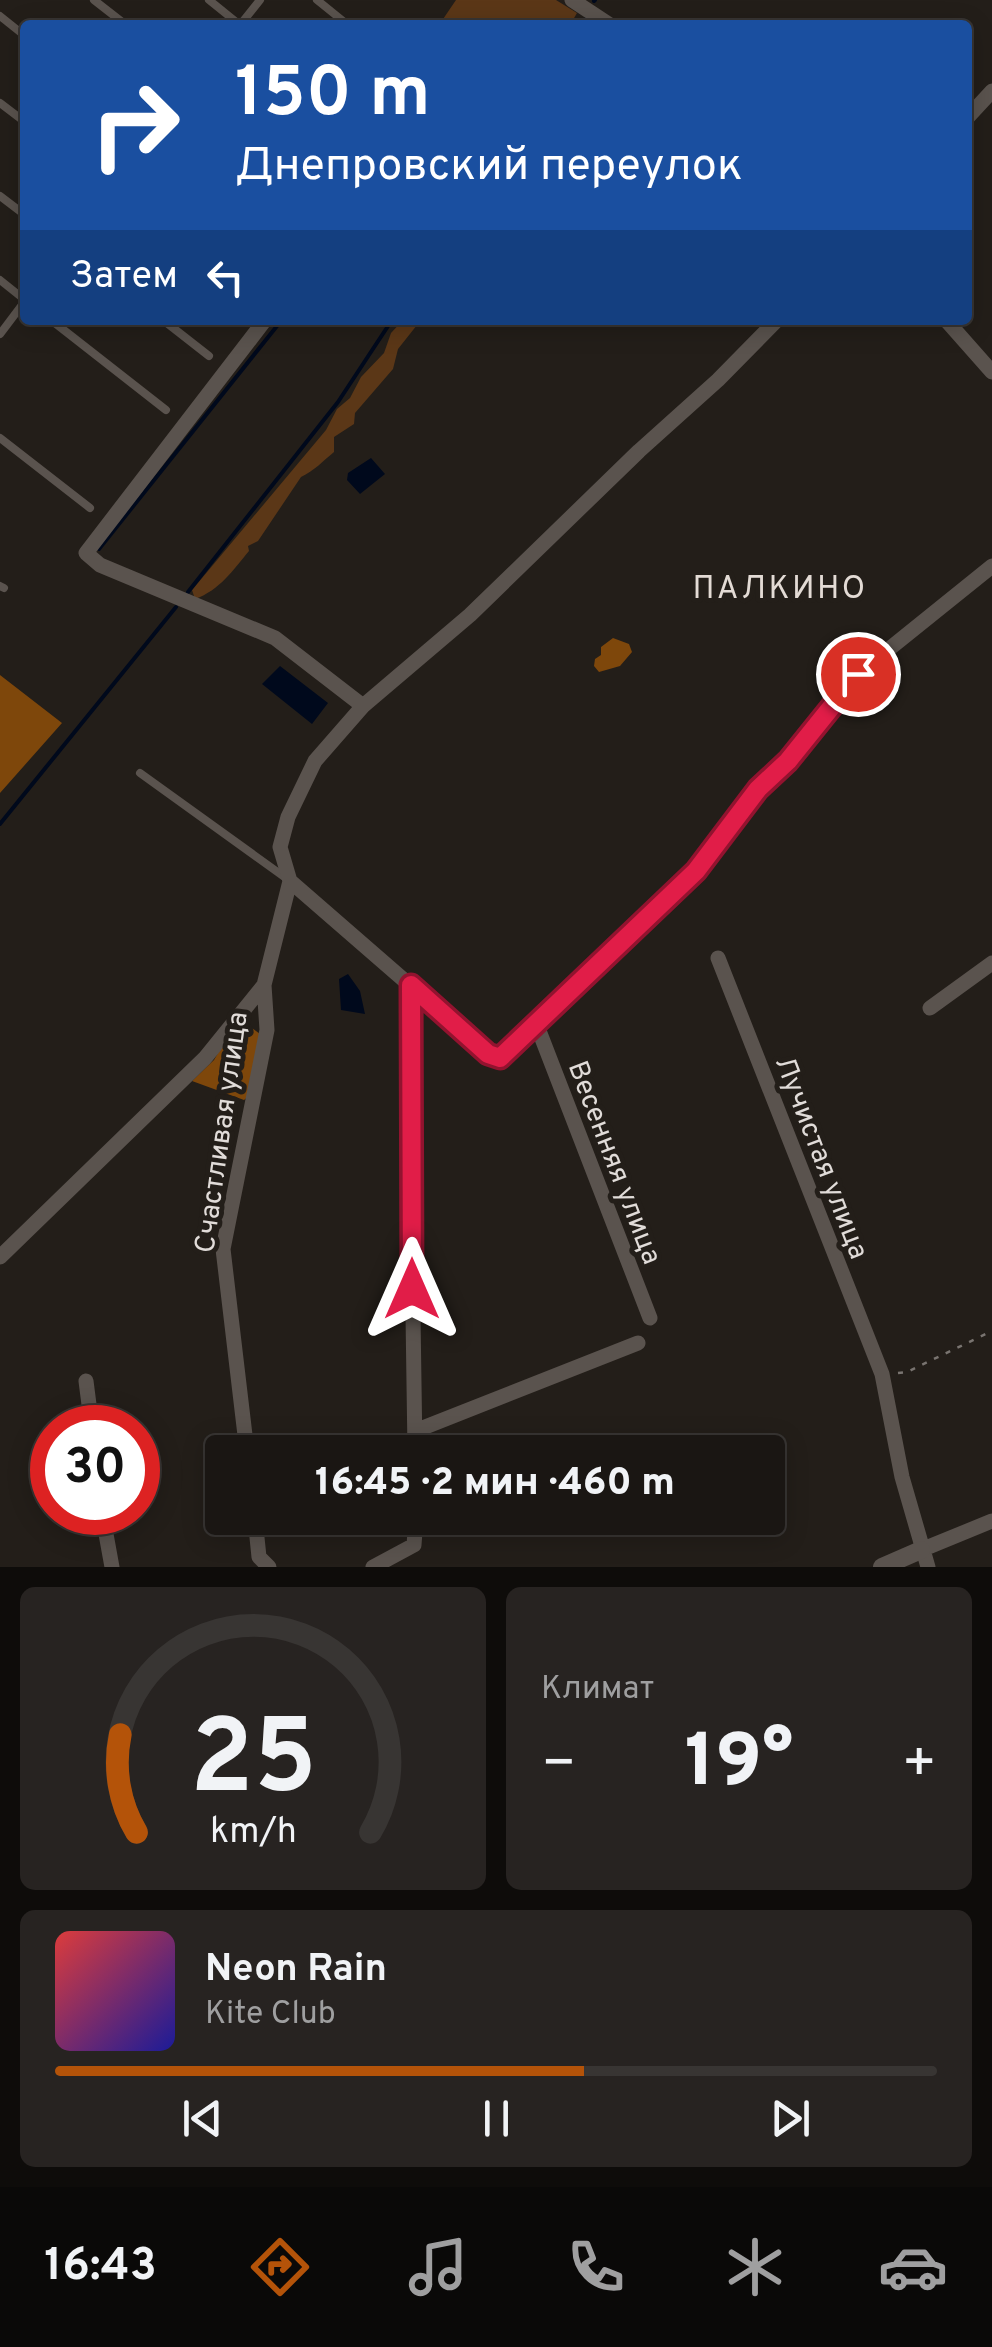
<!DOCTYPE html>
<html lang="ru">
<head>
<meta charset="utf-8">
<style>
  body { margin:0; font-family:Overpass,sans-serif; background:#272321; color:#f1f3f6; height:100vh; display:flex; flex-direction:column; font-size:38px; white-space:nowrap }
  * { box-sizing:border-box; margin:0 }
  p { font-size:32px; color:#9f9fa0 }
  .icon { flex:none; width:55px; height:55px; fill:none; stroke:currentColor; stroke-width:2; stroke-linecap:round; stroke-linejoin:round }
  .map { position:relative; height:1567px; overflow:hidden }
  .sheet { display:flex; flex-direction:column; gap:20px; padding:20px; background:#0e0c0a; flex:1 }
  .sheet>* { flex:none }
  .guide { position:absolute; left:20px; top:20px; width:952px; height:305px; border-radius:10px; box-shadow:0 5px 25px #0003,0 0 0 2px #383533; background:#1a4fa0; color:#fff; overflow:hidden }
  .speed { position:absolute; left:30px; top:1405px; display:flex; gap:20px; font-size:50px; font-weight:700; text-align:center }
  .speed>* { display:grid; place-content:center; width:130px; height:130px; border-radius:50%; background:#1a1613; box-shadow:0 5px 25px #0003,0 0 0 2px #383533; line-height:1 }
  .speed .limit { border:15px solid #d22; background:#fff; color:#111 }
  .pin { position:absolute; display:grid; place-items:center; width:85px; height:85px; color:#fff; margin:-42px; border:5px solid #fff; border-radius:50%; box-shadow:0 2px 10px #0007 }
  .me { position:absolute; width:110px; margin:-55px; rotate:0deg; stroke-linejoin:round; filter:drop-shadow(0 0 8px #0008) }
  .turn { display:flex; align-items:center; gap:35px; height:210px; padding:0 50px; font-size:45px }
  .turn .icon { width:130px; height:130px; stroke-width:2.5 }
  .turn b { display:block; font-size:70px; line-height:85px }
  .then { display:flex; align-items:center; height:95px; padding:0 50px; background:#0003; gap:20px; font-size:38px }
  .big { font-size:75px; font-weight:800; line-height:1.1 }
  .sheet .widget { flex:1; display:flex; flex-direction:column; justify-content:center; gap:15px; min-width:0; padding:0 35px; border-radius:15px; background:#272321 }
  .sheet .dial { align-items:center; gap:0 }
  .dial svg { height:260px; overflow:visible; fill:none; stroke:#383533; stroke-width:7; stroke-linecap:round; text-anchor:middle }
  .dial text { fill:#f1f3f6; stroke:none }
  .song { display:flex; align-items:center; gap:30px }
  .cover { width:120px; height:120px; border-radius:15px; background:linear-gradient(135deg,hsl(0 70% 55%),hsl(240 70% 35%)) }
  .played { height:10px; border-radius:5px; background:linear-gradient(90deg,#b45309 60%,#383533 60%) }
  .keys { display:flex; justify-content:space-around; direction:ltr }
  .heat { display:flex; justify-content:space-between; align-items:center; font-size:55px; direction:ltr }
  .sheet .tiles { flex:1; display:grid; gap:20px; grid-template-columns:1fr 1fr }
  .widget:last-child { grid-column:span 2 }
  .trip { position:absolute; left:205px; top:1435px; width:580px; height:100px; border-radius:10px; background:#1a1613; box-shadow:0 5px 25px #0003,0 0 0 2px #383533; font-weight:800; line-height:100px; text-align:center }
  .menu { display:flex; height:160px; justify-content:space-around; align-items:center; background:#0a0908; color:#9f9fa0 }
  .menu .icon { width:70px; height:70px }
  .menu .active { color:#b45309 }
  .menu b { font-size:45px; color:#f1f3f6 }
  .map>svg:first-child { display:block }
  .green { fill:#5b3717 }
  .forest { fill:#7e470b }
  .water { fill:#00091c }
  .lines { fill:none; stroke-linecap:round; stroke-linejoin:round }
  .stream { stroke:#00091c; stroke-width:4 }
  .path { stroke:#797470; stroke-width:2.5; stroke-dasharray:5 8; stroke-linecap:butt }
  .service { stroke:#5a534e; stroke-width:8 }
  .minor { stroke:#5a534e; stroke-width:15 }
  .tertiary { stroke:#5a534e; stroke-width:18 }
  .route-casing { stroke:#92132f; stroke-width:25 }
  .route { stroke:#e11d48; stroke-width:18 }
  .labels { text-anchor:middle; stroke-width:10; stroke-linejoin:round; paint-order:stroke }
  .street-label { font-size:28px; fill:#e1dcd9; stroke:#231e19 }
  .quarter-label { font-size:32px; letter-spacing:2.5px; fill:#e3dbd5; stroke:#231e19 }
</style>
</head>
<body>
<div class="map">
<svg width="992" height="1567" viewBox="0 0 992 1567">
  <rect width="100%" height="100%" fill="#231e19"/>
  <path class="green" d="M456,0H556L577,13L570,25H439Z
    M403,320H421L398,349L393,369L355,413L354,424L334,437V452C323,461 314,471 301,477L258,541L248,546L249,551C233,570 220,590 195,599L192,590L326,430L337,409L350,398L361,377L384,353L391,333Z"/>
  <path class="forest" d="M613,638L629,644L632,652L620,666L599,672L594,666L595,659L601,655V647Z
    M0,675L62,723L0,793Z
    M248,1025L260,1034L250,1095L244,1100L192,1081L214,1060L229,1034Z"/>
  <path class="water" d="M371,458L385,474L360,494L347,480L348,473Z
    M280,666L328,703L312,724L262,684Z
    M348,974L360,991L365,1014L341,1010L339,979Z"/>
  <g class="lines">
    <path class="stream" d="M594,1L595,0
      M582,25L586,19
      M99,549L277,326
      M188,592L338,402L392,320
      M0,824L176,607"/>
    <path class="path" d="M898,1373L907,1372L992,1331"/>
    <path class="service" d="M94,0L126,25
      M209,0L240,25
      M317,0L348,25
      M0,16L25,36
      M240,25L260,0
      M0,103L25,122
      M0,196L25,215
      M0,280L25,300
      M51,320L166,410
      M163,320L209,356
      M0,334L25,301
      M0,438L90,508
      M0,586L4,588
      M140,773L290,881"/>
    <path class="minor" d="M572,0L610,25
      M968,117L992,91
      M265,320L86,553L100,565L275,638L363,706
      M946,320L992,372
      M290,881L489,1054L500,1057L695,871L758,789L788,761L858,674L992,566
      M718,958L882,1374L902,1477L928,1567
      M411,985L412,1289
      M930,1008L992,963
      M536,1023L650,1318
      M0,1257L205,1058L264,985
      M413,1315L415,1452
      M86,1381L92,1428
      M415,1431L638,1343
      M247,1452L223,1249L267,1030L264,985L290,881L280,847L288,817L315,761L363,706L470,615L639,451L718,380L777,320
      M102,1512L112,1567
      M255,1518L259,1557L269,1567
      M921,1550L992,1521
      M373,1567L414,1545L416,1518"/>
    <path class="tertiary" d="M882,1567L921,1550"/>
  </g>
  <g class="lines">
    <g class="route-casing">
      <path id="route" d="M412,1289L411,985L488,1054L500,1058L696,871L758,789L788,761L858,674"/>
    </g>
    <use href="#route" class="route"/>
  </g>
  <g class="labels">
    <g class="street-label">
      <text transform="translate(220 1132) rotate(-82)" y="10">Счастливая улица</text>
      <text transform="translate(823 1157) rotate(69)" y="10">Лучистая улица</text>
      <text transform="translate(616 1162) rotate(69)" y="10">Весенняя улица</text>
    </g>
    <g class="quarter-label">
      <text x="780" y="598">ПАЛКИНО</text>
    </g>
  </g>
</svg>
<div class="speed"><div class="limit">30</div></div>
<div class="pin" style="left:858px;top:674px;background:#d93025"><svg class="icon" aria-label="arrive" viewBox="0 0 24 24"><path d="M6 21V4h12l-3 4 3 4H6"/></svg></div>
<svg class="me" style="left:412px;top:1289px" viewBox="-20 -20 40 40"><path d="M0-17L14 15 0 8-14 15z" fill="#e11d48" stroke="#fff" stroke-width="4"/></svg>
<div class="trip">16:45 · 2 мин · 460 m</div>
<div class="guide">
<div class="turn"><svg class="icon" aria-label="right" viewBox="0 0 24 24"><path d="M7 20v-9h11M14 6l5 5-5 5"/></svg><div><b>150 m</b>Днепровский переулок</div></div>
<div class="then">Затем<svg class="icon" aria-label="left" viewBox="0 0 24 24"><path d="M17 20v-9H6M10 6l-5 5 5 5"/></svg></div>
</div>
</div>
<section class="sheet">
<div class="tiles">
<div class="widget dial"><svg viewBox="0 0 100 80">
<path d="M14 69A42 42 0 1 1 86 69"/>
<path d="M14 69A42 42 0 0 1 9 39" stroke="#b45309"/>
<text x="50" y="56" font-size="32" font-weight="700">25</text>
<text x="50" y="72" font-size="11">km/h</text>
</svg></div>
<div class="widget"><p>Климат</p>
<div class="heat"><a>−</a><b class="big">19°</b><a>+</a></div>
</div>
<div class="widget">
<div class="song"><i class="cover"></i><div><b>Neon Rain</b><p>Kite Club</p></div></div>
<div class="played"></div>
<div class="keys"><svg class="icon" aria-label="previous" viewBox="0 0 24 24"><path d="M18 5L8 12l10 7zM5 5v14"/></svg><svg class="icon" aria-label="pause" viewBox="0 0 24 24"><path d="M8 5v14M16 5v14"/></svg><svg class="icon" aria-label="next" viewBox="0 0 24 24"><path d="M6 5l10 7-10 7zM19 5v14"/></svg></div>
</div>
</div>
</section>
<nav class="menu">
<b>16:43</b>
<svg class="icon active" aria-label="directions" viewBox="0 0 24 24"><path d="M12 3l9 9-9 9-9-9zM9 14v-3h6M13 9l2 2-2 2"/></svg>
<svg class="icon" aria-label="music" viewBox="0 0 24 24"><path d="M9 18V5l10-2v13"/><circle cx="6" cy="18" r="3"/><circle cx="16" cy="16" r="3"/></svg>
<svg class="icon" aria-label="phone" viewBox="0 0 24 24"><path d="M5 4h4l2 5-3 2q2 4 5 5l2-3 5 2v4C11 20 4 13 5 4z"/></svg>
<svg class="icon" aria-label="climate" viewBox="0 0 24 24"><path d="M12 3v18M4 7l16 10M4 17L20 7"/></svg>
<svg class="icon" aria-label="car" viewBox="0 0 24 24"><path d="M5 17H2v-5l4-1 3-4h7l3 4 3 1v5h-3M9 17h6M6 11h13"/><circle cx="7" cy="17" r="2"/><circle cx="17" cy="17" r="2"/></svg>
</nav>
</body>
</html>
